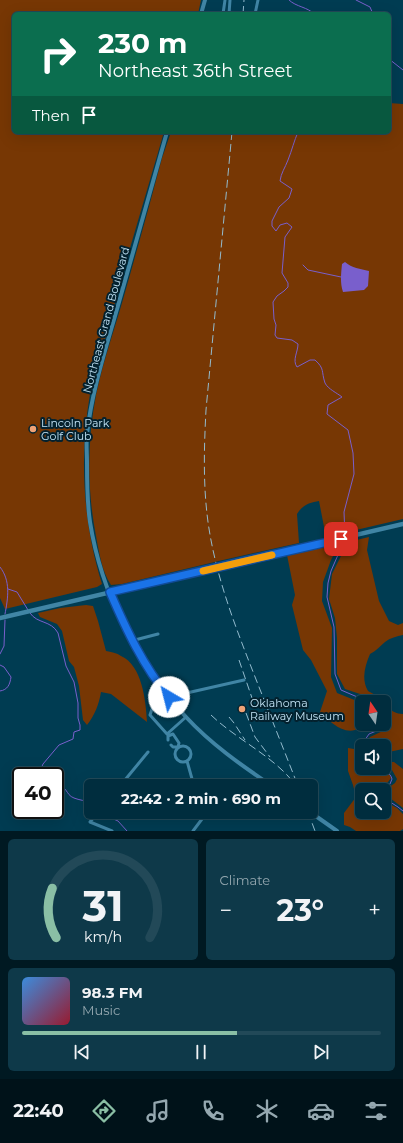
<!DOCTYPE html>
<html lang="en">
<head>
<meta charset="utf-8">
<style>
  body { margin:0; font-family:Montserrat,sans-serif; background:#0e3949; color:#f1f3f6; height:100vh; display:flex; flex-direction:column; font-size:15px; white-space:nowrap }
  * { box-sizing:border-box; margin:0 }
  p { font-size:13px; color:#95a8b0 }
  .icon { flex:none; width:22px; height:22px; fill:none; stroke:currentColor; stroke-width:2; stroke-linecap:round; stroke-linejoin:round }
  .map { position:relative; height:831px; overflow:hidden }
  .details { display:flex; flex-direction:column; gap:8px; padding:8px; background:#001922; flex:1 }
  .details>* { flex:none }
  .banner { position:absolute; left:12px; top:12px; width:379px; height:122px; border-radius:6px; box-shadow:0 4px 16px #0002,0 0 0 1px #224958; background:#0b6e4f; color:#fff; overflow:hidden }
  .needle { width:26px; rotate:347deg }
  .buttons { position:absolute; left:355px; top:695px; display:grid; gap:8px }
  .buttons a { display:grid; place-items:center; width:36px; height:36px; border-radius:6px; background:#002d3e; box-shadow:0 4px 16px #0002,0 0 0 1px #224958; font-size:20px }
  .speed { position:absolute; left:12px; top:767px; display:flex; gap:8px; font-size:20px; font-weight:700; text-align:center }
  .speed>* { display:grid; place-content:center; width:52px; height:52px; border-radius:50%; background:#002d3e; box-shadow:0 4px 16px #0002,0 0 0 1px #224958; line-height:1 }
  .speed .limit { border:2px solid #111; border-radius:6px; background:#fff; color:#111 }
  .pin { position:absolute; display:grid; place-items:center; width:34px; height:34px; color:#fff; margin:-17px; border-radius:8px; box-shadow:0 2px 6px #0006 }
  .me { position:absolute; width:44px; margin:-22px; rotate:323deg; stroke-linejoin:round; filter:drop-shadow(0 0 3px #0008) }
  .turn { display:flex; align-items:center; gap:14px; height:84px; padding:0 20px; font-size:18px }
  .turn .icon { width:52px; height:52px; stroke-width:2.5 }
  .turn b { display:block; font-size:28px; line-height:34px }
  .then { display:flex; align-items:center; height:38px; padding:0 20px; background:#0003; gap:8px; font-size:15px }
  .big { font-size:30px; font-weight:700; line-height:1.1 }
  .details .widget { flex:1; display:flex; flex-direction:column; justify-content:center; gap:6px; min-width:0; padding:0 14px; border-radius:6px; background:#0e3949 }
  .details .dial { align-items:center; gap:0 }
  .dial svg { height:104px; overflow:visible; fill:none; stroke:#224958; stroke-width:7; stroke-linecap:round; text-anchor:middle }
  .dial text { fill:#f1f3f6; stroke:none }
  .song { display:flex; align-items:center; gap:12px }
  .cover { width:48px; height:48px; border-radius:6px; background:linear-gradient(135deg,hsl(210 70% 55%),hsl(350 70% 35%)) }
  .played { height:4px; border-radius:2px; background:linear-gradient(90deg,#8abfa5 60%,#224958 60%) }
  .keys { display:flex; justify-content:space-around; direction:ltr }
  .heat { display:flex; justify-content:space-between; align-items:center; font-size:22px; direction:ltr }
  .details .tiles { flex:1; display:grid; gap:8px; grid-template-columns:1fr 1fr }
  .widget:last-child { grid-column:span 2 }
  .trip { position:absolute; left:84px; top:779px; width:234px; height:40px; border-radius:6px; background:#002d3e; box-shadow:0 4px 16px #0002,0 0 0 1px #224958; font-weight:700; line-height:40px; text-align:center }
  .dock { display:flex; height:64px; justify-content:space-around; align-items:center; background:#001219; color:#95a8b0 }
  .dock .icon { width:28px; height:28px }
  .dock .active { color:#8abfa5 }
  .dock b { font-size:18px; color:#f1f3f6 }
  .map>svg:first-child { display:block }
  .green { fill:#773704 }
  .water { fill:#795fcc }
  .lines { fill:none; stroke-linecap:round; stroke-linejoin:round }
  .stream { stroke:#795fcc; stroke-width:1 }
  .minor { stroke:#4085a5; stroke-width:3 }
  .tertiary { stroke:#4085a5; stroke-width:4 }
  .secondary { stroke:#4085a5; stroke-width:4.5 }
  .rail { stroke:#93bbce; stroke-width:1; stroke-dasharray:8 4; stroke-linecap:butt }
  .route-casing { stroke:#114b97; stroke-width:10 }
  .route { stroke:#1a73e8; stroke-width:7 }
  .slow { stroke:#f59e0b; stroke-width:7 }
  .poi-dot { fill:#efa377; stroke:#03212e; stroke-width:1.5 }
  .labels { text-anchor:middle; stroke-width:4; stroke-linejoin:round; paint-order:stroke }
  .street-label { font-size:11px; fill:#c3e4f6; stroke:#03212e }
  .poi-label { font-size:11px; fill:#c3e4f6; stroke:#03212e; text-anchor:start }
</style>
</head>
<body>
<div class="map">
<svg width="403" height="831" viewBox="0 0 403 831">
  <rect width="100%" height="100%" fill="#003c52"/>
  <path class="green" d="M0,0H201L198,14H14V132H164L130,248L90,394C79,457 83,523 102,584L97,587L5,609L0,598Z
    M389,103L403,104V519L326,537L319,501C311,502 302,505 297,514L299,543L223,560L122,584L111,585C102,572 99,552 96,536C87,490 87,441 96,395C103,361 115,328 124,296C137,250 150,204 162,158L171,132H389Z
    M369,537L367,550L379,601L389,621L398,625L403,623V635C397,636 390,638 385,642C380,646 376,651 370,654C365,666 361,679 368,691C373,694 378,696 382,699C391,707 389,713 403,714V749L384,753V746H363L370,737L387,729L391,723L384,712V702H377L375,699L345,689L337,674V638L335,618L329,599L332,574L348,542Z
    M340,543L331,560L323,582L322,601L332,628L331,677L337,693L362,703L363,724C361,726 358,729 355,730C342,734 328,720 320,712L327,691L311,660L303,650L292,605L295,595L287,555Z
    M86,605L93,606L98,621L106,651C111,652 117,653 121,656C142,665 146,701 147,722L111,694L101,692C99,704 95,715 87,725L83,720L79,686L74,667L69,661L62,631L57,624L40,617L38,613L60,608Z
    M348,748L354,749C356,770 370,771 389,774L391,778L388,782L380,790H362V812H384V801L397,808L403,814V829L400,831H356L350,827L344,825V813L356,797L353,785L348,771Z
    M384,762H394L403,769V808L386,795L385,790L395,783L397,779L392,770L382,768H384Z"/>
  <path class="water" d="M345,262C352,268 360,269 369,271L368,286L364,290L343,292C340,283 341,274 342,264Z"/>
  <g class="lines">
    <path class="stream" d="M289,0C296,7 308,7 314,14
      M356,0L370,7L373,14
      M389,59L403,70
      M298,132C294,141 292,150 288,160C285,168 281,173 280,181L292,189L289,198L279,207L272,221V226L276,231L280,225L287,223L292,227L285,237L282,273L288,283V287L284,291L277,296L273,302L274,319L276,325L275,335L277,338L292,340L298,344C298,352 292,360 297,367L310,360H315C325,369 321,371 325,383C328,389 337,393 342,397L328,405L327,414L348,430L353,453L354,474L344,512L345,536
      M303,265L308,270L341,277
      M344,541L331,571L328,583L327,597L334,627L335,674L341,690L369,702
      M0,567C11,581 8,598 5,614
      M8,589L17,592L28,610
      M30,613C37,624 51,620 58,633L66,666L74,682L78,703V718L80,725V730L74,732L73,739L59,745L43,764L40,771L42,776
      M0,654L4,646L5,620
      M0,665L4,667L11,677C10,684 8,690 0,691
      M362,764L358,761L356,753L369,734L386,727L387,722L384,714
      M371,768C379,770 390,770 392,779L390,784L382,790
      M55,787C68,784 65,795 74,798C79,800 86,801 91,802
      M384,798L398,807L403,811
      M102,812L109,817L118,821L127,831"/>
    <path class="minor" d="M223,14L225,0
      M229,14L230,0
      M255,14L258,0
      M131,641L158,634
      M166,694L153,706L150,715L167,734L186,717
      M169,697L244,680
      M168,740V736L173,734L179,743L178,747H173L171,745
      M175 754a8 8 0 1 1 16 0a8 8 0 1 1-16 0Z
      M187,761L194,786
      M120,786L148,752
      M98,812L90,822L112,831
      M193,831L202,819L200,812"/>
    <path class="tertiary" d="M201,14L205,0
      M167,132C151,189 135,245 119,302C107,345 92,389 87,434C86,443 87,453 87,463C87,483 87,502 90,522C101,592 137,665 186,717C211,744 241,765 272,786
      M310,812L337,831"/>
    <path class="secondary" d="M0,618L403,524"/>
    <path class="rail" d="M243,14L244,0
      M232,132L206,410C204,448 203,485 208,522C215,572 232,618 250,664C266,705 282,745 298,786
      M239,660L252,698
      M246,713L255,737L270,757
      M211,715C236,739 273,756 294,783
      M229,717L234,723L245,740
      M308,812L315,831"/>
  </g>
  <g class="lines">
    <g class="route-casing">
      <path id="route" d="M169,697C143,666 126,629 110,592L341,539"/>
    </g>
    <use href="#route" class="route"/>
    <path class="slow" d="M203,571L272,555"/>
  </g>
  <g class="poi-dot">
    <circle cx="33" cy="429" r="4"/>
    <circle cx="242" cy="709" r="4"/>
  </g>
  <g class="labels">
    <g class="street-label">
      <text transform="translate(106 320) rotate(-75)" y="4">Northeast Grand Boulevard</text>
    </g>
    <g class="poi-label">
      <text x="41" y="427">Lincoln Park<tspan x="41" dy="13">Golf Club</tspan></text>
      <text x="250" y="707">Oklahoma<tspan x="250" dy="13">Railway Museum</tspan></text>
    </g>
  </g>
</svg>
<div class="buttons">
<a><svg class="needle" viewBox="-14 -14 28 28"><path d="M0-13l5 13h-10z" fill="#e53935"/><path d="M0 13l5-13h-10z" fill="#95a8b0"/></svg></a>
<a><svg class="icon" aria-label="sound" viewBox="0 0 24 24"><path d="M4 9h4l5-4v14l-5-4H4zM17 9q2 3 0 6"/></svg></a>
<a><svg class="icon" aria-label="search" viewBox="0 0 24 24"><circle cx="10" cy="10" r="6"/><path d="M15 15l6 6"/></svg></a>
</div>
<div class="speed"><div class="limit">40</div></div>
<div class="pin" style="left:341px;top:539px;background:#d93025"><svg class="icon" aria-label="arrive" viewBox="0 0 24 24"><path d="M6 21V4h12l-3 4 3 4H6"/></svg></div>
<svg class="me" style="left:169px;top:697px" viewBox="-20 -20 40 40"><circle r="19" fill="#fff"/><path d="M0-13L10 11 0 6-10 11z" fill="#1a73e8"/></svg>
<div class="trip">22:42 · 2 min · 690 m</div>
<div class="banner">
<div class="turn"><svg class="icon" aria-label="right" viewBox="0 0 24 24"><path d="M7 20v-9h11M14 6l5 5-5 5"/></svg><div><b>230 m</b>Northeast 36th Street</div></div>
<div class="then">Then<svg class="icon" aria-label="arrive" viewBox="0 0 24 24"><path d="M6 21V4h12l-3 4 3 4H6"/></svg></div>
</div>
</div>
<section class="details">
<div class="tiles">
<div class="widget dial"><svg viewBox="0 0 100 80">
<path d="M14 69A42 42 0 1 1 86 69"/>
<path d="M14 69A42 42 0 0 1 11 31" stroke="#8abfa5"/>
<text x="50" y="56" font-size="32" font-weight="700">31</text>
<text x="50" y="72" font-size="11">km/h</text>
</svg></div>
<div class="widget"><p>Climate</p>
<div class="heat"><a>−</a><b class="big">23°</b><a>+</a></div>
</div>
<div class="widget">
<div class="song"><i class="cover"></i><div><b>98.3 FM</b><p>Music</p></div></div>
<div class="played"></div>
<div class="keys"><svg class="icon" aria-label="previous" viewBox="0 0 24 24"><path d="M18 5L8 12l10 7zM5 5v14"/></svg><svg class="icon" aria-label="pause" viewBox="0 0 24 24"><path d="M8 5v14M16 5v14"/></svg><svg class="icon" aria-label="next" viewBox="0 0 24 24"><path d="M6 5l10 7-10 7zM19 5v14"/></svg></div>
</div>
</div>
</section>
<nav class="dock">
<b>22:40</b>
<svg class="icon active" aria-label="directions" viewBox="0 0 24 24"><path d="M12 3l9 9-9 9-9-9zM9 14v-3h6M13 9l2 2-2 2"/></svg>
<svg class="icon" aria-label="music" viewBox="0 0 24 24"><path d="M9 18V5l10-2v13"/><circle cx="6" cy="18" r="3"/><circle cx="16" cy="16" r="3"/></svg>
<svg class="icon" aria-label="phone" viewBox="0 0 24 24"><path d="M5 4h4l2 5-3 2q2 4 5 5l2-3 5 2v4C11 20 4 13 5 4z"/></svg>
<svg class="icon" aria-label="climate" viewBox="0 0 24 24"><path d="M12 3v18M4 7l16 10M4 17L20 7"/></svg>
<svg class="icon" aria-label="car" viewBox="0 0 24 24"><path d="M5 17H2v-5l4-1 3-4h7l3 4 3 1v5h-3M9 17h6M6 11h13"/><circle cx="7" cy="17" r="2"/><circle cx="17" cy="17" r="2"/></svg>
<svg class="icon" aria-label="filters" viewBox="0 0 24 24"><path d="M4 7h16M4 17h16"/><circle cx="9" cy="7" r="2"/><circle cx="15" cy="17" r="2"/></svg>
</nav>
</body>
</html>
